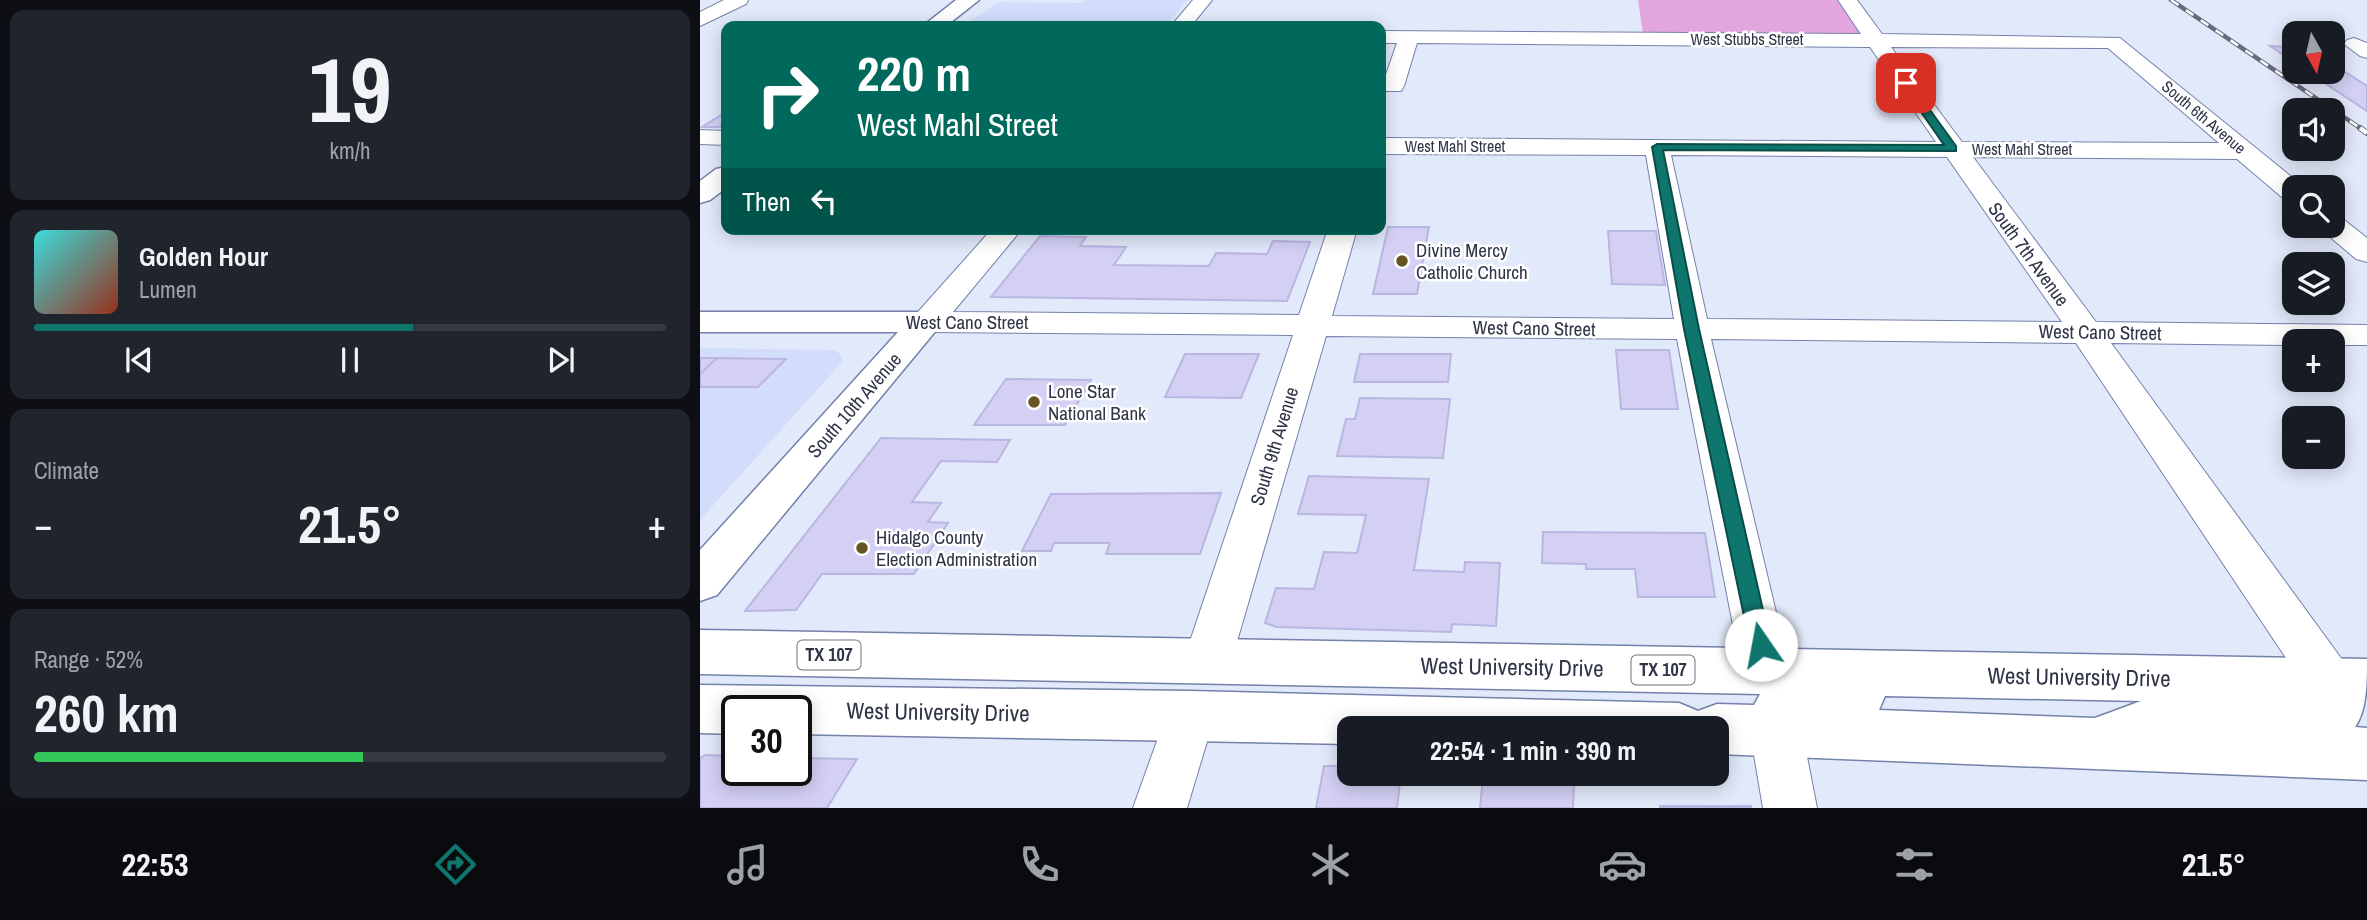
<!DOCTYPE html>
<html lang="en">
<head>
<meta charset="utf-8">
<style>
  body { margin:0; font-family:"Archivo Narrow",sans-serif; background:#20242c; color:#f1f3f6; height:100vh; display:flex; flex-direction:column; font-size:26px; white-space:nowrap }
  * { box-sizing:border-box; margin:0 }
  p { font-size:23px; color:#9ea1a6 }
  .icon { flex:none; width:38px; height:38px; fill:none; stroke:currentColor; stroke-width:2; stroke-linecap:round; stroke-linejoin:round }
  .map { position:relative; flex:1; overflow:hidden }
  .sheet { display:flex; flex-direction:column; gap:10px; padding:10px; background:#0d0f14; width:700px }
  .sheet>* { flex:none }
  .guide { position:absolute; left:21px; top:21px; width:665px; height:214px; border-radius:14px; box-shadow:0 4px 18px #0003; background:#00695c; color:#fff; overflow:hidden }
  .needle { width:46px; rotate:172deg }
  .buttons { position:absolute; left:1582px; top:21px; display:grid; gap:14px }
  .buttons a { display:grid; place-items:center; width:63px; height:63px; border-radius:14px; background:#171b24; box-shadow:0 4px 18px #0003; font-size:35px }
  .speed { position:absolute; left:21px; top:695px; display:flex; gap:14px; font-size:35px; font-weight:700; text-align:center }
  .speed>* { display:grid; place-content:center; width:91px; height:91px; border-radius:50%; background:#171b24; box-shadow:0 4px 18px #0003; line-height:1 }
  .speed .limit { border:4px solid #111; border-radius:10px; background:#fff; color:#111 }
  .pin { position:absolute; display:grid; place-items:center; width:60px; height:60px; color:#fff; margin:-30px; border-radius:14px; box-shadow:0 4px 10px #0006 }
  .me { position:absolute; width:77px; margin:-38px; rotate:348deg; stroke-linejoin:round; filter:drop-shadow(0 0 5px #0008) }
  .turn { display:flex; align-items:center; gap:24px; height:147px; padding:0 21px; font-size:32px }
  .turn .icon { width:91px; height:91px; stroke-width:2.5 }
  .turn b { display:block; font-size:49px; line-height:60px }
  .then { display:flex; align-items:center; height:66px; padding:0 21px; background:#0003; gap:14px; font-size:26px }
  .big { font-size:52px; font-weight:700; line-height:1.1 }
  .sheet .card { flex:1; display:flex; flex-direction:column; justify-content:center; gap:10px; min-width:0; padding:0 24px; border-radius:14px; background:#20242c }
  .sheet .dial { align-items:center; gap:0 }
  .dial b { font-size:91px; line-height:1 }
  .song { display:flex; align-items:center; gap:21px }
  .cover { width:84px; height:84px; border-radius:10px; background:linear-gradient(135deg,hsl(180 70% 55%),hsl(10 70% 35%)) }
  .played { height:7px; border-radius:4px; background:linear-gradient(90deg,#0f766e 60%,#363941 60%) }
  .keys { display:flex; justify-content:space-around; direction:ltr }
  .heat { display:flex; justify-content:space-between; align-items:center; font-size:38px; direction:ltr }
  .charge { height:10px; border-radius:5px; background:linear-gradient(90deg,#34c759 52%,#363941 0) }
  .trip { position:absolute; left:637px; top:716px; width:392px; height:70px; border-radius:14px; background:#171b24; box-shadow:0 4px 18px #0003; font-weight:700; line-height:70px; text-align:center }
  .tabs { display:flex; height:112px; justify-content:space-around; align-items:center; background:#090b0e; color:#9ea1a6 }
  .tabs .icon { width:49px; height:49px }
  .tabs .on { color:#0f766e }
  .tabs b { font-size:32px; color:#f1f3f6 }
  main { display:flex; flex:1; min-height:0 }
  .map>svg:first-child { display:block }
  .built { fill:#d2ddfb }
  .green { fill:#e3a5de }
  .building { fill:#d3d0f4; stroke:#bab6e2; stroke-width:2 }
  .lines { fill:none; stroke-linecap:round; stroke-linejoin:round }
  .minor-casing { stroke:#7482a9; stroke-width:2 }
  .major-casing { stroke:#7482a9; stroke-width:3 }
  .minor { fill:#fff; fill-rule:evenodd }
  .major { fill:#fff; fill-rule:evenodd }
  .rail-far1-casing { stroke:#656b7c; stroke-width:4.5 }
  .rail-casing { stroke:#656b7c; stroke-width:6 }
  .rail-far1 { stroke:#fff; stroke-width:2.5; stroke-dasharray:9; stroke-linecap:butt }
  .rail { stroke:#fff; stroke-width:4.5; stroke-dasharray:12; stroke-linecap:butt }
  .route { fill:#0f766e; stroke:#0a4d48; stroke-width:2 }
  .poi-dot { fill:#665422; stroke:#fff; stroke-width:2.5 }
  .labels { text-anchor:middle; stroke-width:5; stroke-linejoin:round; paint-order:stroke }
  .far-street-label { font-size:16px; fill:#2f3546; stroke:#fff }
  .shield { fill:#fff; stroke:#6d727e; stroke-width:2 }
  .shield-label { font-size:18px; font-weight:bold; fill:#2f3546 }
  .poi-label { font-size:19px; fill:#2f3546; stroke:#fff; text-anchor:start }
  .street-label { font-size:19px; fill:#2f3546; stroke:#fff }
  .near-street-label { font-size:23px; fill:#2f3546; stroke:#fff }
</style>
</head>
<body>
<main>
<section class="sheet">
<div class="card dial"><b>19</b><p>km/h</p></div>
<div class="card">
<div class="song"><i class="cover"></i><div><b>Golden Hour</b><p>Lumen</p></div></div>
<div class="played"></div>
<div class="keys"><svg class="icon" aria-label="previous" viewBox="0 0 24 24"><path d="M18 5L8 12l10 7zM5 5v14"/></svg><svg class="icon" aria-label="pause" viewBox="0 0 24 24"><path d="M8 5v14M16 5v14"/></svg><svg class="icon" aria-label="next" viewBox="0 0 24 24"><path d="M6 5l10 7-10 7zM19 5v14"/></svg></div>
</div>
<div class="card"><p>Climate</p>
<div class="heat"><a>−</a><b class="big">21.5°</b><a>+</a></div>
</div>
<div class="card"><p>Range · 52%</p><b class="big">260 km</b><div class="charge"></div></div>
</section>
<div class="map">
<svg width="1667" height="808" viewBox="0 0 1667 808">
  <rect width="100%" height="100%" fill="#e2e9fa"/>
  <path class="built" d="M385,0H488L465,26H265L298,2L382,3Z
    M0,348L133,350L139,353L143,361L0,520Z"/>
  <path class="green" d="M938,0H1141L1164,35L943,34Z"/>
  <path class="building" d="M1570,46L1594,47V62Z
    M1633,64L1667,86V111L1608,72H1633Z
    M26,112V127H2Z
    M688,227H729L717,294H673Z
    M908,231H956L965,285L912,284Z
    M340,236L386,237L380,246L426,247L414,265L509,266L516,253L567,254L573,241L610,242L587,301L291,297Z
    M916,350H969L978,409H921Z
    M485,354H559L541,398L465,397Z
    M660,354H751L748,382H654Z
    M0,358H17L0,374Z
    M17,358L86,359L58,387H0V374Z
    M306,379L391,380L365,425H274Z
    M660,398L750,399L743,458L637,456L646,419H655Z
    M181,438L310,440L297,462L241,461L212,502L241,503L228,522L248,523L214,574H122L96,610L45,611Z
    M609,476L729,479L714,570L764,572L765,562L800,563L796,626L752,624L751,632L577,627L565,623L576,588L614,589L624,552L657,553L666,515L598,514Z
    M521,493L500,554H406L410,543H354L351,551H322L351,494Z
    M843,532L1005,533L1015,597H938L935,569H886V564L842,563Z
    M5,755L37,756V770H96V758L157,759L127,808H0V758Z
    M624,766H649V774H701L697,808H616Z
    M783,777L874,783L873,808H780Z
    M960,806H1051V808H960Z"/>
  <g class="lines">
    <g class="minor-casing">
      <path id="minor" d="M24,0H48L46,4L0,26V12Z
        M493,0H512L491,26H471Z
        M1138,0H1157L1182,34L1420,38L1604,187H1594V201L1584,199L1537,159L1273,157L1396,322L1667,325V345H1633V341H1594V345L1411,343L1646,665L1654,681L1646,697L1629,703L1612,697L1376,343L1011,339L1090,671L1083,686L1066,693L1049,686L1042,671L977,339L626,336L531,662L524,677L507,683L490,677L483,662L593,335L226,332L214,329L209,322L292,229H322L253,312L599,315L628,229H657L632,316L974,319L946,155L681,154V138L1236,142L1170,47L717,43L704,86L701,91H685L682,86L697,43H681V31L1161,34ZM1191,47L1408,48L1519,143L1262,142ZM971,155L1247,157L1362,322L1007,319Z
        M1654,38L1667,43V58L1660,56L1644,44L1647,40Z
        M0,130L26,131V145L0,144Z
        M1633,216L1643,219L1667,238V262L1656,259L1623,231L1619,226H1633Z
        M490,692L508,699L515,715L487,808H433L472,699Z
        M1076,707L1094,714L1102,731L1117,808H1063L1050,731L1058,714Z"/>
    </g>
    <g class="major-casing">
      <path id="major" d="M256,0H279L246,26H223Z
        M26,167V188L10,200L0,203V181L16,169Z
        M0,312H226L238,315L243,322L17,595L0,601V550L198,332H0Z
        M0,630L1667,659C1667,682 1667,711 1655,727L1667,728V780L1017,754V728H649V744L96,734V710H37V734L0,733V685L490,691L979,703L998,711L1017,704L1054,705L1060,694L0,674ZM1185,696L1441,701L1395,718L1179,710Z"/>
    </g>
    <use href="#minor" class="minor"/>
    <use href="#major" class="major"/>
    <g class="rail-far1-casing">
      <path id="rail-far1" d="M1471,0L1663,130"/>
    </g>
    <g class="rail-casing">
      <path id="rail" d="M1660,128L1667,133"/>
    </g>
    <use href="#rail-far1" class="rail-far1"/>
    <use href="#rail" class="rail"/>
  </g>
  <path class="route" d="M1206,80L1209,81L1256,146V151L963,150L999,329L1071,645L1068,651L1061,654L1053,651L1050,645L984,329L952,147L957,144L1244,145L1201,83Z"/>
  <g class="poi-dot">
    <circle cx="702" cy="261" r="7"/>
    <circle cx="334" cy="402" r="7"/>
    <circle cx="162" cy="548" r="7"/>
  </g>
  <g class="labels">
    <g class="far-street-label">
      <text x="1047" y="45">West Stubbs Street</text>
      <text transform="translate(1504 117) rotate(40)" y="6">South 6th Avenue</text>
      <text x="755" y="152">West Mahl Street</text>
      <text x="1322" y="155">West Mahl Street</text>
    </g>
    <g class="shield">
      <rect x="97.5" y="640.5" width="63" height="29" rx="5"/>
      <rect x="931.5" y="655.5" width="63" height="29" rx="5"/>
    </g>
    <g class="shield-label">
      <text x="129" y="661">TX 107</text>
      <text x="963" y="676">TX 107</text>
    </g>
    <g class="poi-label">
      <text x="716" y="257">Divine Mercy<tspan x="716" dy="22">Catholic Church</tspan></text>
      <text x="348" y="398">Lone Star<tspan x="348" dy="22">National Bank</tspan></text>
      <text x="176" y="544">Hidalgo County<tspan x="176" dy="22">Election Administration</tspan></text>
    </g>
    <g class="street-label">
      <text transform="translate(1329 254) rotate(54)" y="7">South 7th Avenue</text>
      <text x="267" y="329">West Cano Street</text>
      <text transform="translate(834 328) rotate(1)" y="7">West Cano Street</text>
      <text transform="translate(1400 332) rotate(1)" y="7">West Cano Street</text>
      <text transform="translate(154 405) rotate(-49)" y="7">South 10th Avenue</text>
      <text transform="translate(574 446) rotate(-73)" y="7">South 9th Avenue</text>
    </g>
    <g class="near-street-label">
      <text transform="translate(812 667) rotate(1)" y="8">West University Drive</text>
      <text transform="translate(1379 677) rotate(1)" y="8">West University Drive</text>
      <text transform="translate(238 712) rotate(1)" y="8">West University Drive</text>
    </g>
  </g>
</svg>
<div class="buttons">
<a><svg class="needle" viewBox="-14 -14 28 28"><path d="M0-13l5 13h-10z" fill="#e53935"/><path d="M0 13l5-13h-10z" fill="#9ea1a6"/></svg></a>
<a><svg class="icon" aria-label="sound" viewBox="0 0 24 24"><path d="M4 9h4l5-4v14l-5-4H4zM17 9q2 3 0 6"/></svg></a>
<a><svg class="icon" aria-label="search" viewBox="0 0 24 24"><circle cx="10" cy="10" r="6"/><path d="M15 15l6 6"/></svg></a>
<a><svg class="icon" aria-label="layers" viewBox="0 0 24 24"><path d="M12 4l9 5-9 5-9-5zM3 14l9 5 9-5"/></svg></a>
<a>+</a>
<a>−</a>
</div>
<div class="speed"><div class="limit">30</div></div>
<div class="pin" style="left:1206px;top:83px;background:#d93025"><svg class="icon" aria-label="arrive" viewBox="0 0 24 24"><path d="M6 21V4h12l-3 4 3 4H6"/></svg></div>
<svg class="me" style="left:1061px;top:645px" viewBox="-20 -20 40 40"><circle r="19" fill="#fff"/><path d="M0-13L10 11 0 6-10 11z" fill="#0f766e"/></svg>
<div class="trip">22:54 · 1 min · 390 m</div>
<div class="guide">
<div class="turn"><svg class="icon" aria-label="right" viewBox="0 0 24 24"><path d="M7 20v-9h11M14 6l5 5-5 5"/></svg><div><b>220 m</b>West Mahl Street</div></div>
<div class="then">Then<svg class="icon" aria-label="left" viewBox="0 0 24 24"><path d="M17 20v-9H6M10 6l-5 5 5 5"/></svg></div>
</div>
</div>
</main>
<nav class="tabs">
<b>22:53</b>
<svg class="icon on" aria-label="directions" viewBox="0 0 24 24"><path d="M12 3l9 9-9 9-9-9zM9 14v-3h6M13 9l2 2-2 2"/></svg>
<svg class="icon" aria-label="music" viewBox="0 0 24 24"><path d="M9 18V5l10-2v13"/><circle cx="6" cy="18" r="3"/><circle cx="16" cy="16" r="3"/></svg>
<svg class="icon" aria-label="phone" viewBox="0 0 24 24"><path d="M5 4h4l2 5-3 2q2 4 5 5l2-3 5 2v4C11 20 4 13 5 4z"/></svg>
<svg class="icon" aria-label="climate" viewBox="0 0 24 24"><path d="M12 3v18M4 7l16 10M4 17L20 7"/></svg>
<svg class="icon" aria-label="car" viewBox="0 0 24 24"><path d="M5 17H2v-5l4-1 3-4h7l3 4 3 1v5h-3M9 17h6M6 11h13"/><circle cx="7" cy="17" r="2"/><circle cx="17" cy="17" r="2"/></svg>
<svg class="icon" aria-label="filters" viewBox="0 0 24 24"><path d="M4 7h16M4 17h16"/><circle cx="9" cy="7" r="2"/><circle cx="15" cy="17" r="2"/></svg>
<b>21.5°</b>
</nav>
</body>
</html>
